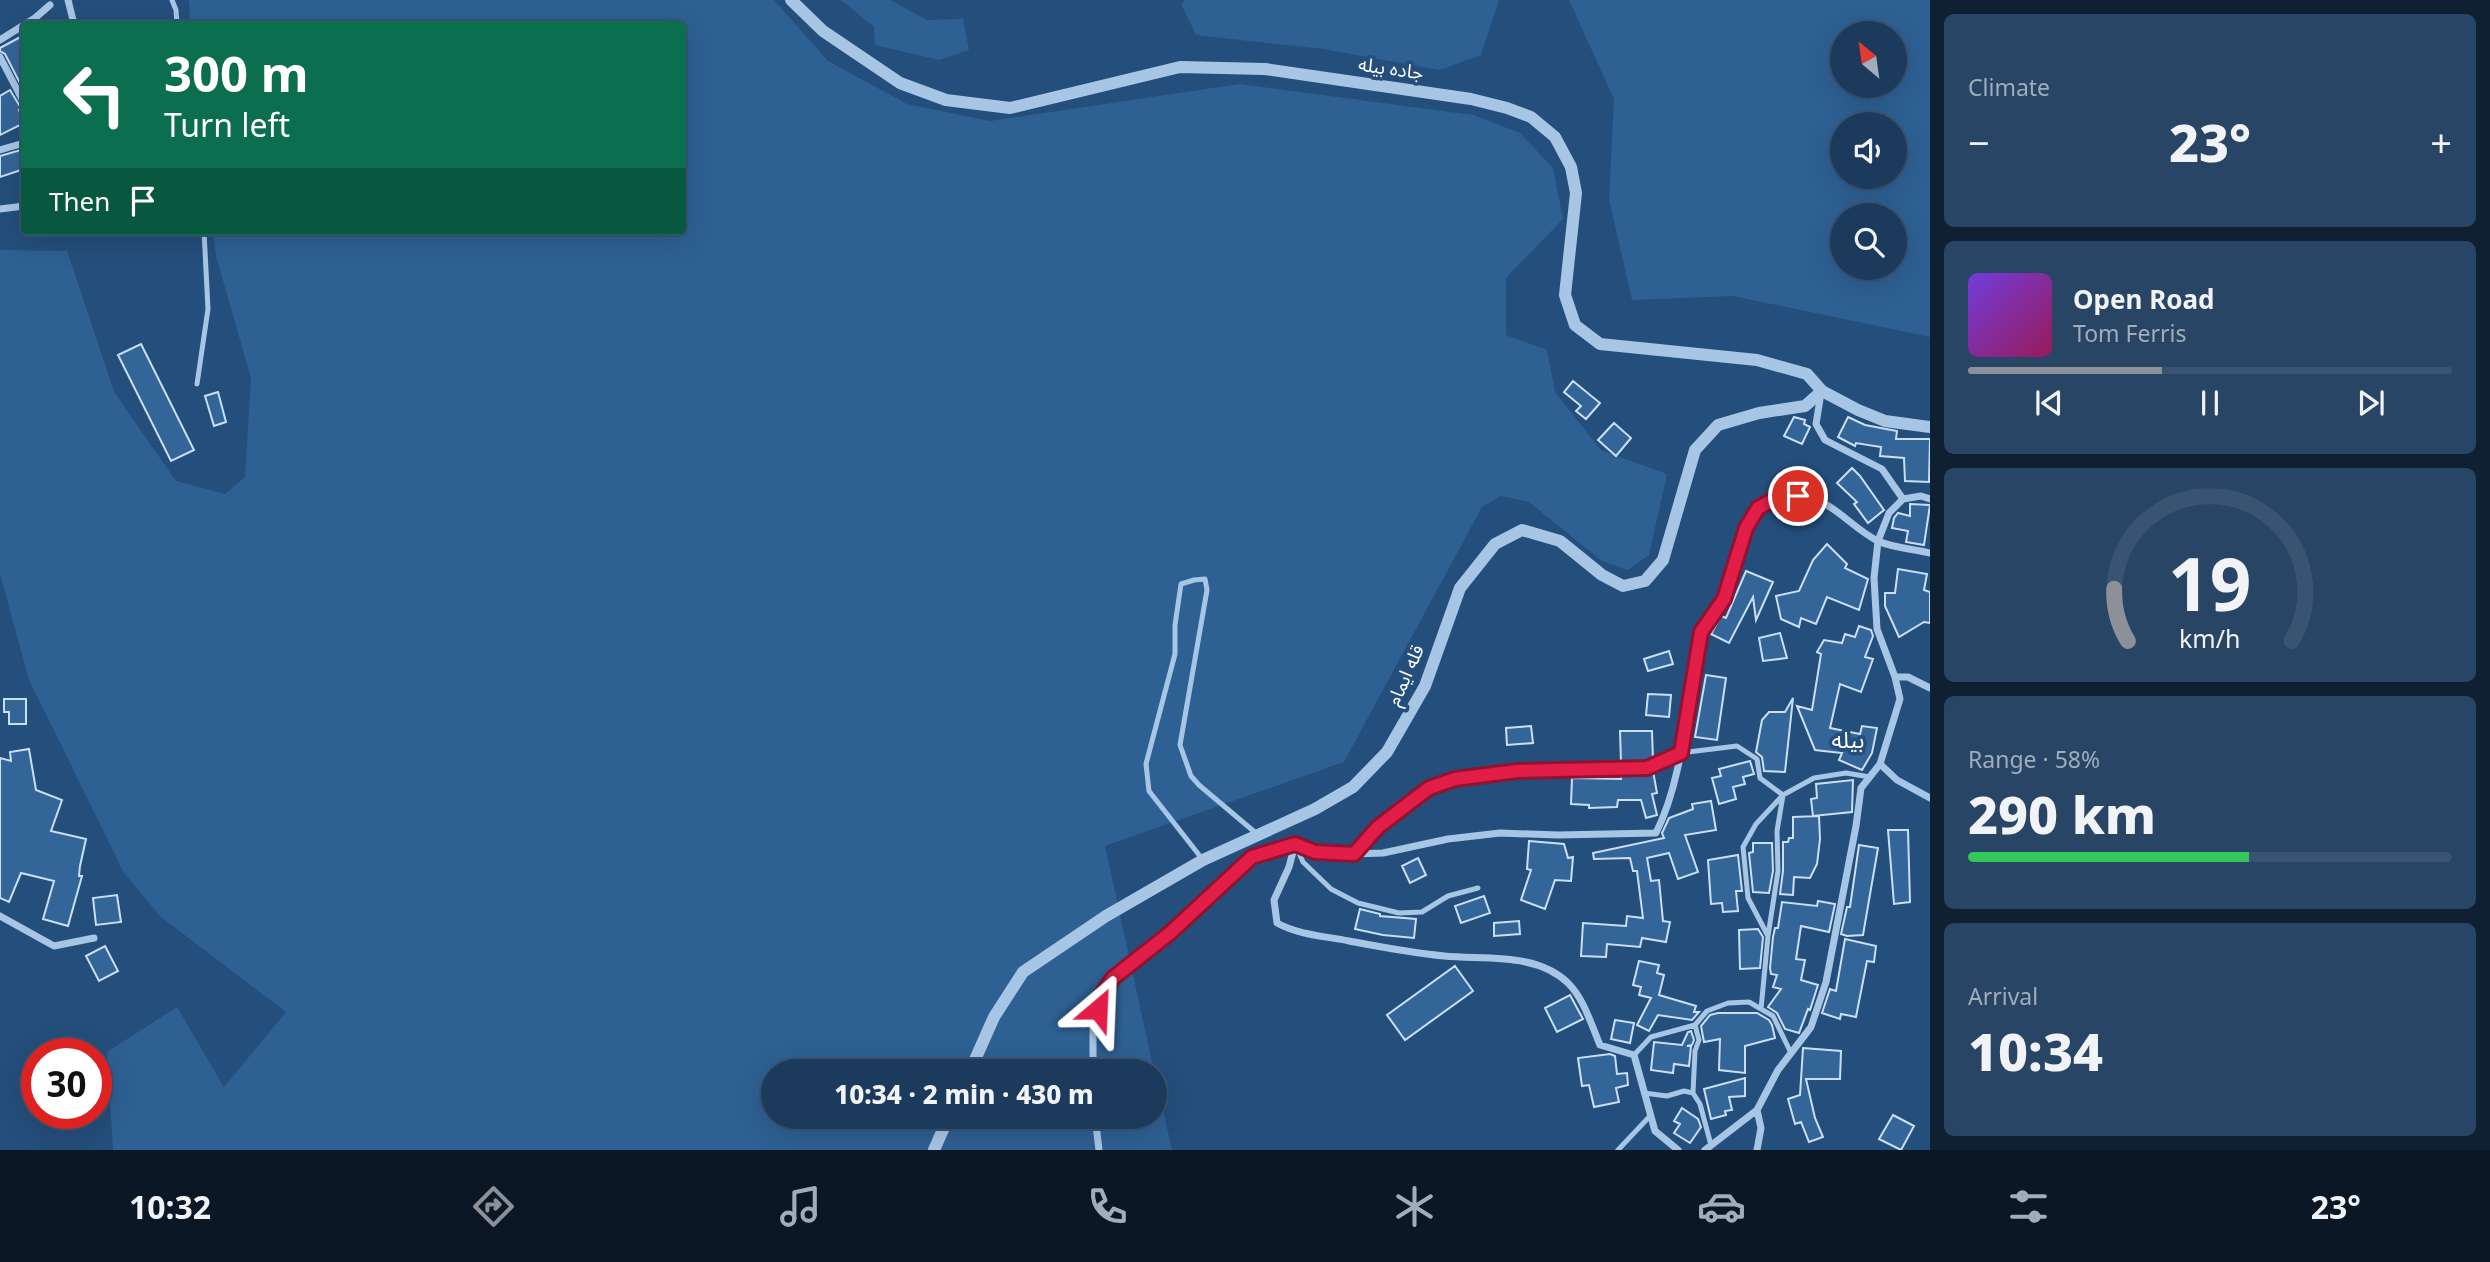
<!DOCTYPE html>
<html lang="en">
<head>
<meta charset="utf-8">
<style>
  body { margin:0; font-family:"Noto Sans","Noto Sans Arabic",sans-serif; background:#284565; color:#f1f3f6; height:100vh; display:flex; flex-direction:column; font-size:26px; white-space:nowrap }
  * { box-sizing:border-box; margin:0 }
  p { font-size:23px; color:#a0adbb }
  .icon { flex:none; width:38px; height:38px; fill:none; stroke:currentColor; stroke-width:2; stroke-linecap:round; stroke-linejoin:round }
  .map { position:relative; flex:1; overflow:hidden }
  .panel { display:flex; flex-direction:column; gap:14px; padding:14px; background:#0f2033; width:560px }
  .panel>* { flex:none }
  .guide { position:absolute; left:21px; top:21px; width:665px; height:214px; border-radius:7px; box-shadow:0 7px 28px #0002,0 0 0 2px #395472; background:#0b6e4f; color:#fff; overflow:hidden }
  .needle { width:46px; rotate:331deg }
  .buttons { position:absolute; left:1830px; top:21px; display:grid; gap:14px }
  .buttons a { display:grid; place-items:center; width:77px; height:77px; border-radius:50%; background:#1b3a5c; box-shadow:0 7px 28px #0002,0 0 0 2px #395472; font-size:35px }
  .speed { position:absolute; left:21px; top:1038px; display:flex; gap:14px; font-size:35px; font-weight:700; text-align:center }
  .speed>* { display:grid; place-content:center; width:91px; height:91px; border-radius:50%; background:#1b3a5c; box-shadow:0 7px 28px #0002,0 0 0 2px #395472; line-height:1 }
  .speed .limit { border:10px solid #d22; background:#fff; color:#111 }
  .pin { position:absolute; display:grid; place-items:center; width:60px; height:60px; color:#fff; margin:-30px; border:4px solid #fff; border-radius:50%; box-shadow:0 2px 7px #0007 }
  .me { position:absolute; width:77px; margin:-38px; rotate:26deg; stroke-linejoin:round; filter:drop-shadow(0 0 5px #0008) }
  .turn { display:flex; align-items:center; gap:24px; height:147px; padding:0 28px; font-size:32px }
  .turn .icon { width:91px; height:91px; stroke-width:2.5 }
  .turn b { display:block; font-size:49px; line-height:60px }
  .then { display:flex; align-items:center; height:66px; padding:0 28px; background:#0003; gap:14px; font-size:26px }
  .big { font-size:52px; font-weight:800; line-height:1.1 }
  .panel .tile { flex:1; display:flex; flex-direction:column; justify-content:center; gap:10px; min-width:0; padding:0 24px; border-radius:10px; background:#284565 }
  .panel .dial { align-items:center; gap:0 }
  .dial svg { height:182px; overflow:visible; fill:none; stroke:#395472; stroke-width:7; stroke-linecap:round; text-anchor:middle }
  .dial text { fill:#f1f3f6; stroke:none }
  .song { display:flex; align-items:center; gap:21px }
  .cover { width:84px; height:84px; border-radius:10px; background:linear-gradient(135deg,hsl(260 70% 55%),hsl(330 70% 35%)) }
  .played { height:7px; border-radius:4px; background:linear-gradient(90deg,#8c9099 40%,#395472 40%) }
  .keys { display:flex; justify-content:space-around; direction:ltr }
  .heat { display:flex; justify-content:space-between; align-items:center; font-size:38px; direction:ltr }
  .charge { height:10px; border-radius:5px; background:linear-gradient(90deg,#34c759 58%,#395472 0) }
  .trip { position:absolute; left:761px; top:1059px; width:406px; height:70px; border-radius:35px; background:#1b3a5c; box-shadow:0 7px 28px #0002,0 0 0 2px #395472; font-weight:800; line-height:70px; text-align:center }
  .dock { display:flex; height:112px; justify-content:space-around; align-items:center; background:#0b1725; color:#a0adbb }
  .dock .icon { width:49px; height:49px }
  .dock .selected { color:#8c9099 }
  .dock b { font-size:32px; color:#f1f3f6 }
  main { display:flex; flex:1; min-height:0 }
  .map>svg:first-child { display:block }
  .green { fill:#2e6093; fill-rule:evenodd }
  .building { fill:#346598; stroke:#cadff4; stroke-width:2 }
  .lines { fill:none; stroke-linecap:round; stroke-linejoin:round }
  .service { stroke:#a7c6e5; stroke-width:5 }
  .minor { stroke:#a7c6e5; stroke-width:7 }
  .tertiary { stroke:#a7c6e5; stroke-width:12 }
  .route-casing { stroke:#92132f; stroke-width:18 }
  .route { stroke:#e11d48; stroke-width:12 }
  .labels { text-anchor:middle; stroke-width:7; stroke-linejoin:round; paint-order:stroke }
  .street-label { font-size:19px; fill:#fff; stroke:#244e7b }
  .quarter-label { font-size:23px; fill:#fff; stroke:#244e7b }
</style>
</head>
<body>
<main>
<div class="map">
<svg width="1930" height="1150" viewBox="0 0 1930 1150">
  <rect width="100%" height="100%" fill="#244e7b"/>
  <path class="green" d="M189,0H774L828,61L907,104L990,121L1239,84L1473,115L1520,133L1553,168L1563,219L1506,278V335L1547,350L1555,392L1601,450L1667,474L1649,555L1628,570L1602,561L1529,502L1501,496L1482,507L1344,762L1105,846L1154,1071H774V1116H1155V1074L1172,1150H113L107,1052L177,1007L224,1087L286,1012L161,917L124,873L29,680L0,574V250L67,251L114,392L176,481L225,494L245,477L251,378L216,256L213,231H682V24H190Z
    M841,0H890L927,20L963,19L969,50L939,60L875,45L874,27Z
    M1185,0H1499L1481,55L1440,70L1323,49L1196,35L1181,4Z
    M1569,0H1930V337L1733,296L1632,300L1609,199L1614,99ZM1843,33H1895V86H1843ZM1843,124H1895V177H1843ZM1843,215H1895V268H1843Z"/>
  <path class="building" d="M24,35V91L5,54L0,51V48Z
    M10,90L21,108L19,110L24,123L0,135V96Z
    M24,149V169L0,177V156Z
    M141,344L194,450L171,461L118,355Z
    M1573,381L1600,403L1586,419L1576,411L1581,406L1564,392Z
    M218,392L226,422L214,426L205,396Z
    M1794,417L1805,420L1804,424L1810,427L1802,444L1784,436Z
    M1848,417L1865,425L1897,431L1896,439H1930L1929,482L1905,481L1904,458L1880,456L1881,447L1856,443L1855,446L1838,437Z
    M1614,423L1631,438L1616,456L1598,440Z
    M1852,468L1860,476L1884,510L1868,523L1854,504L1857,502L1837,483Z
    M1910,504L1930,505L1924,545L1906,542L1908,531L1892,528L1894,518L1898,513L1910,516Z
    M1827,544L1847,564L1845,568L1868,579L1859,610L1827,597L1816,624L1801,618L1799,627L1781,619L1776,596L1799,591L1813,560Z
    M1898,569L1927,574L1924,590L1930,592V623L1924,622L1899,637L1885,606V593H1895Z
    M1746,571L1773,582L1756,620L1753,597L1729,643L1711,634L1721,616L1726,618Z
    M1859,626L1871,630L1873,636L1865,657L1873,659L1861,692L1840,684L1830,728L1860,734L1862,726L1877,728L1872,753L1862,770L1839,760L1842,753L1815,750L1797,706L1812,710L1821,654L1817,652L1824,640L1842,643L1845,634L1855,637Z
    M1780,633L1787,658L1763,661L1759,638Z
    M1669,651L1673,664L1648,671L1644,659Z
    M1706,675L1726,678L1717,740L1695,737Z
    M1648,694L1671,695L1669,717L1646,715Z
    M1793,698L1785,772L1764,771L1762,757L1756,752L1762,720L1769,712H1785Z
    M4,699H26V724H9V712H4Z
    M1531,726L1533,743L1507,745L1506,728Z
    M1620,731H1652L1653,760L1646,763H1621Z
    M29,749L36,790L62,800L51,831L86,839L80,866L79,876H82L68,926L43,919L54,881L21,873L9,902L0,898V758L11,761L10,752Z
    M1750,761L1754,774L1743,777L1745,784L1733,787L1736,799L1719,804L1712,778L1721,776L1719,769Z
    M1653,771L1657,793L1652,794L1657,815L1646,818L1641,800H1618L1617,807L1589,808V805L1571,804L1572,778L1621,779V774Z
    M1853,780L1852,812L1813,816L1811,799L1817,798L1816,784Z
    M1711,801L1716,830L1685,835L1698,872L1678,879L1669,853L1647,858L1651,881L1659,880L1663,921L1670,922L1666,942L1642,938L1640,947L1607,944L1606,957L1581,956L1583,923L1626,926L1627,916L1643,918L1637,871H1633L1630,858L1594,859L1593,853L1664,838L1662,833L1669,818L1693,809L1692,804Z
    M1819,816L1820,839L1817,864L1810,878L1794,877L1793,895L1780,894L1783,871V842H1788L1789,838H1793V817Z
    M1888,830H1908L1910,902L1894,904Z
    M1529,841L1564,844L1568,858L1573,857L1571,881L1555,880L1545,909L1521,900L1531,870L1527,869Z
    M1753,843H1772L1773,871L1769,893L1753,892L1749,853L1753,852Z
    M1859,845L1878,848L1863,935L1847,936L1841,934L1847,907H1850Z
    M1738,855L1742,891H1736L1738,911L1723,912L1722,903L1711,904L1708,860Z
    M1418,858L1426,875L1410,883L1402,866Z
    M117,895L121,922L96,925L93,898Z
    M1484,896L1490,913L1461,923L1455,906Z
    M1818,901L1835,904L1829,932L1801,926L1796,959L1805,960L1801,980L1818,985L1810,1010L1808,1009L1799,1033L1785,1029L1777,1013L1768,1007L1781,989L1773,987L1777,975L1771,974L1770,968L1773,937L1775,928H1778L1782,902L1817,906Z
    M1360,909L1380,914V916L1416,919L1414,938L1383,935L1355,929Z
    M1519,921L1520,934L1494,936V923Z
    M1758,929L1763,937L1760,968L1740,969L1739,930Z
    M1845,939L1876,946L1874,962L1867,961L1856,1017L1841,1014L1840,1019L1822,1013L1830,989L1836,991Z
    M105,946L118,971L99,981L86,956Z
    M1639,961L1659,965L1657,973L1664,975L1659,995L1696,1006L1694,1012H1699L1692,1020L1658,1015L1649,1031L1637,1025L1651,998L1639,995L1641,987L1633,985Z
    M1455,966L1473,991L1405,1040L1387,1015Z
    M1570,995L1583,1019L1557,1032L1545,1008Z
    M1718,1013H1757L1769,1020L1772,1025L1775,1038L1745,1046V1073L1719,1070L1720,1039L1704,1042L1701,1026L1710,1015Z
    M1615,1020L1634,1023L1630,1043L1611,1039Z
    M1691,1031L1694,1040L1692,1045L1687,1046H1691L1689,1066L1674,1064L1673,1073L1651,1070L1654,1042L1682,1045L1688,1032Z
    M1803,1048L1841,1051L1840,1079H1806L1815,1118L1823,1137L1809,1142L1801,1122L1795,1124L1788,1099L1800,1095Z
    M1610,1054L1615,1056L1617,1074L1627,1073L1628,1085L1616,1088L1619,1102L1594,1107L1589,1085L1582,1086L1578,1058Z
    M1745,1078V1096L1729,1097L1732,1110L1725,1111L1726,1115L1711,1119L1704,1089Z
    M1682,1108L1698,1119L1701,1127L1690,1143L1674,1133L1680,1124L1674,1121Z
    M1893,1115L1914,1126L1901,1150L1879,1139Z"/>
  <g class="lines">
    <path class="service" d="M172,0L176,10L177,24
      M197,384L208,309L204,231
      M1295,844L1303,862L1331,889L1358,903L1399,913L1422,912L1448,896L1478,888
      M1355,854L1378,827L1429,788L1455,779L1517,771L1647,768L1680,753L1737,746L1757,759L1760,778L1783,795L1777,831L1778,871L1768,936
      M1203,860L1149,791L1146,764L1175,654V625L1181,584L1194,580L1205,579L1207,590L1180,745L1191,776L1199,785L1257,834
      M1761,1009L1768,936L1748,898L1743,847L1756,824L1783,795L1814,778L1846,773L1870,777
      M1634,1055L1651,1037L1695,1025L1707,1011L1728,1003L1749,1002L1773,1016L1791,1053
      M1644,1093L1667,1096L1684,1091L1693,1093L1700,1104L1711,1145
      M1693,1093L1695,1051L1699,1040L1695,1025
      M1618,1150L1650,1116"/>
    <path class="minor" d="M68,0L74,24
      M0,40L35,18L50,5
      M0,57L24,103
      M0,150L24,143
      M0,209L24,206
      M1821,393L1816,424L1825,440L1882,469L1903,499
      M1895,677H1908L1930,688
      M1880,764L1897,780L1930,798
      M1295,844L1289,867L1274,900L1277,923C1299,935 1324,936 1349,941C1381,947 1412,953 1444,956C1485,960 1536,952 1568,983C1584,999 1591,1024 1600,1045L1634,1055L1655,1131L1678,1150
      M0,916L54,946L94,938
      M1093,1071V1024L1102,994L1113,978L1170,933L1252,857L1295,844L1315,851L1354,854L1383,853L1448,839L1500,833L1558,835L1656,833C1686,772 1685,702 1700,636C1703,623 1716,612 1723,600C1744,562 1734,495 1795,496C1831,496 1849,527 1878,541C1893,548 1914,549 1930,553
      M1095,1116L1099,1150
      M1705,1150L1757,1110L1778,1070L1811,1027L1826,982L1856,826L1861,788L1880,764L1900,699L1895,677L1877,629L1874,578L1878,541L1889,513L1903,499L1921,496L1930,499
      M1757,1150L1761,1128L1757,1110"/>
    <path class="tertiary" d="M791,0L823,31L900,83L946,100L1010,108L1180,67L1265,69L1471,99L1507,108L1531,117L1555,137L1571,167L1576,193L1565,295L1575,325L1600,344L1757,360L1807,374L1822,391L1858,410L1885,421L1930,427
      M970,1071L994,1017L1023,972L1106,916L1203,860L1315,809L1353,787L1387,752L1425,686L1460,588L1495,544L1522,530L1560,541L1602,575L1623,586L1645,581L1663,560L1695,450L1718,425L1759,413L1805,406L1822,391
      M934,1150L949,1116"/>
  </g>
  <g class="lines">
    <g class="route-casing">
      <path id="route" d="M1098,1009L1102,994L1113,978L1170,933L1252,857L1295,844L1315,852L1354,854L1378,827L1429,788L1455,779L1517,771L1647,768L1681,753L1701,632L1724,599L1746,528L1758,508L1778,497L1798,496"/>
    </g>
    <use href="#route" class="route"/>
  </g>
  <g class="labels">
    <g class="street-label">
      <text transform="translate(1391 68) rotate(8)" y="7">جاده بیله</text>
      <text transform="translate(1405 675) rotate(-66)" y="7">قله ایمام</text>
    </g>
    <g class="quarter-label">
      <text x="1848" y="748">بیله</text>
    </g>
  </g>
</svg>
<div class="buttons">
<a><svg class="needle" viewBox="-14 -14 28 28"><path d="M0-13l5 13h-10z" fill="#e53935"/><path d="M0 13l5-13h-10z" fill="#a0adbb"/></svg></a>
<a><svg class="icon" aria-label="sound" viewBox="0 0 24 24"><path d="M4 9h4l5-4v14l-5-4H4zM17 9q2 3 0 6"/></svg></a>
<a><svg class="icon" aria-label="search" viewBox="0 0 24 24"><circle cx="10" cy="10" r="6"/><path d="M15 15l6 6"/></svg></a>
</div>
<div class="speed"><div class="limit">30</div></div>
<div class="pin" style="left:1798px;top:496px;background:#d93025"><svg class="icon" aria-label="arrive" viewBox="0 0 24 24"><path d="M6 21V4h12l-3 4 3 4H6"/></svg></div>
<svg class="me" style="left:1098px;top:1009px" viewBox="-20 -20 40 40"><path d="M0-17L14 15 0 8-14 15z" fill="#e11d48" stroke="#fff" stroke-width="4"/></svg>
<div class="trip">10:34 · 2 min · 430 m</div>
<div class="guide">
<div class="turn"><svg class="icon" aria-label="left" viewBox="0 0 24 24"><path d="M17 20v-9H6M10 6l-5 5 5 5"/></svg><div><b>300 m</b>Turn left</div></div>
<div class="then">Then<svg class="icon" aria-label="arrive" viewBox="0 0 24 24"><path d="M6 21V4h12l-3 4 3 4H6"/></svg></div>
</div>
</div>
<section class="panel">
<div class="tile"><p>Climate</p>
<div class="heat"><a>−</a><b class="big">23°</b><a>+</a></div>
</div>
<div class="tile">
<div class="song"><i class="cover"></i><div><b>Open Road</b><p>Tom Ferris</p></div></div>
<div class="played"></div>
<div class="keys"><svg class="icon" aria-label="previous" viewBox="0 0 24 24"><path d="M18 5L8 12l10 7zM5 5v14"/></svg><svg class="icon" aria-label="pause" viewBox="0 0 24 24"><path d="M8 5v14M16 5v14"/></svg><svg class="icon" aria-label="next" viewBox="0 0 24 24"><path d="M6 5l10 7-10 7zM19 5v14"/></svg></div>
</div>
<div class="tile dial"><svg viewBox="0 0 100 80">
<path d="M14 69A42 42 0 1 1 86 69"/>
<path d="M14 69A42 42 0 0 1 8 46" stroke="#8c9099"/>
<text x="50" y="56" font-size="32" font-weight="700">19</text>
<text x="50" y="72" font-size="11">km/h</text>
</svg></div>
<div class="tile"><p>Range · 58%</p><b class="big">290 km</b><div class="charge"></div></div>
<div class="tile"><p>Arrival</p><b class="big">10:34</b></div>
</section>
</main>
<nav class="dock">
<b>10:32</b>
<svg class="icon selected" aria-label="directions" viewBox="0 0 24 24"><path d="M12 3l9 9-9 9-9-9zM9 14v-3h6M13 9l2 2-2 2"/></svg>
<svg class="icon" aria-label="music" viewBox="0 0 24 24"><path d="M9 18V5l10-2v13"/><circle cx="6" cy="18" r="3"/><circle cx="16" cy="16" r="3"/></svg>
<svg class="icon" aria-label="phone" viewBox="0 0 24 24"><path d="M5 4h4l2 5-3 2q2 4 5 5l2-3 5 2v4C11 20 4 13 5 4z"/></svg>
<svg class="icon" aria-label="climate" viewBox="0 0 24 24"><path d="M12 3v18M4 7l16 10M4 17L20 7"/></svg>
<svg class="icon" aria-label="car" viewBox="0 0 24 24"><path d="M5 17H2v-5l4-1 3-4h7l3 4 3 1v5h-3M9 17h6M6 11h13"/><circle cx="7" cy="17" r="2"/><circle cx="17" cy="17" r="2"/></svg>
<svg class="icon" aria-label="filters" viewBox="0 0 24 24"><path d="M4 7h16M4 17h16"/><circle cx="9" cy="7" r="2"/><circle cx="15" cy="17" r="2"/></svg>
<b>23°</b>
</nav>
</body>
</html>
